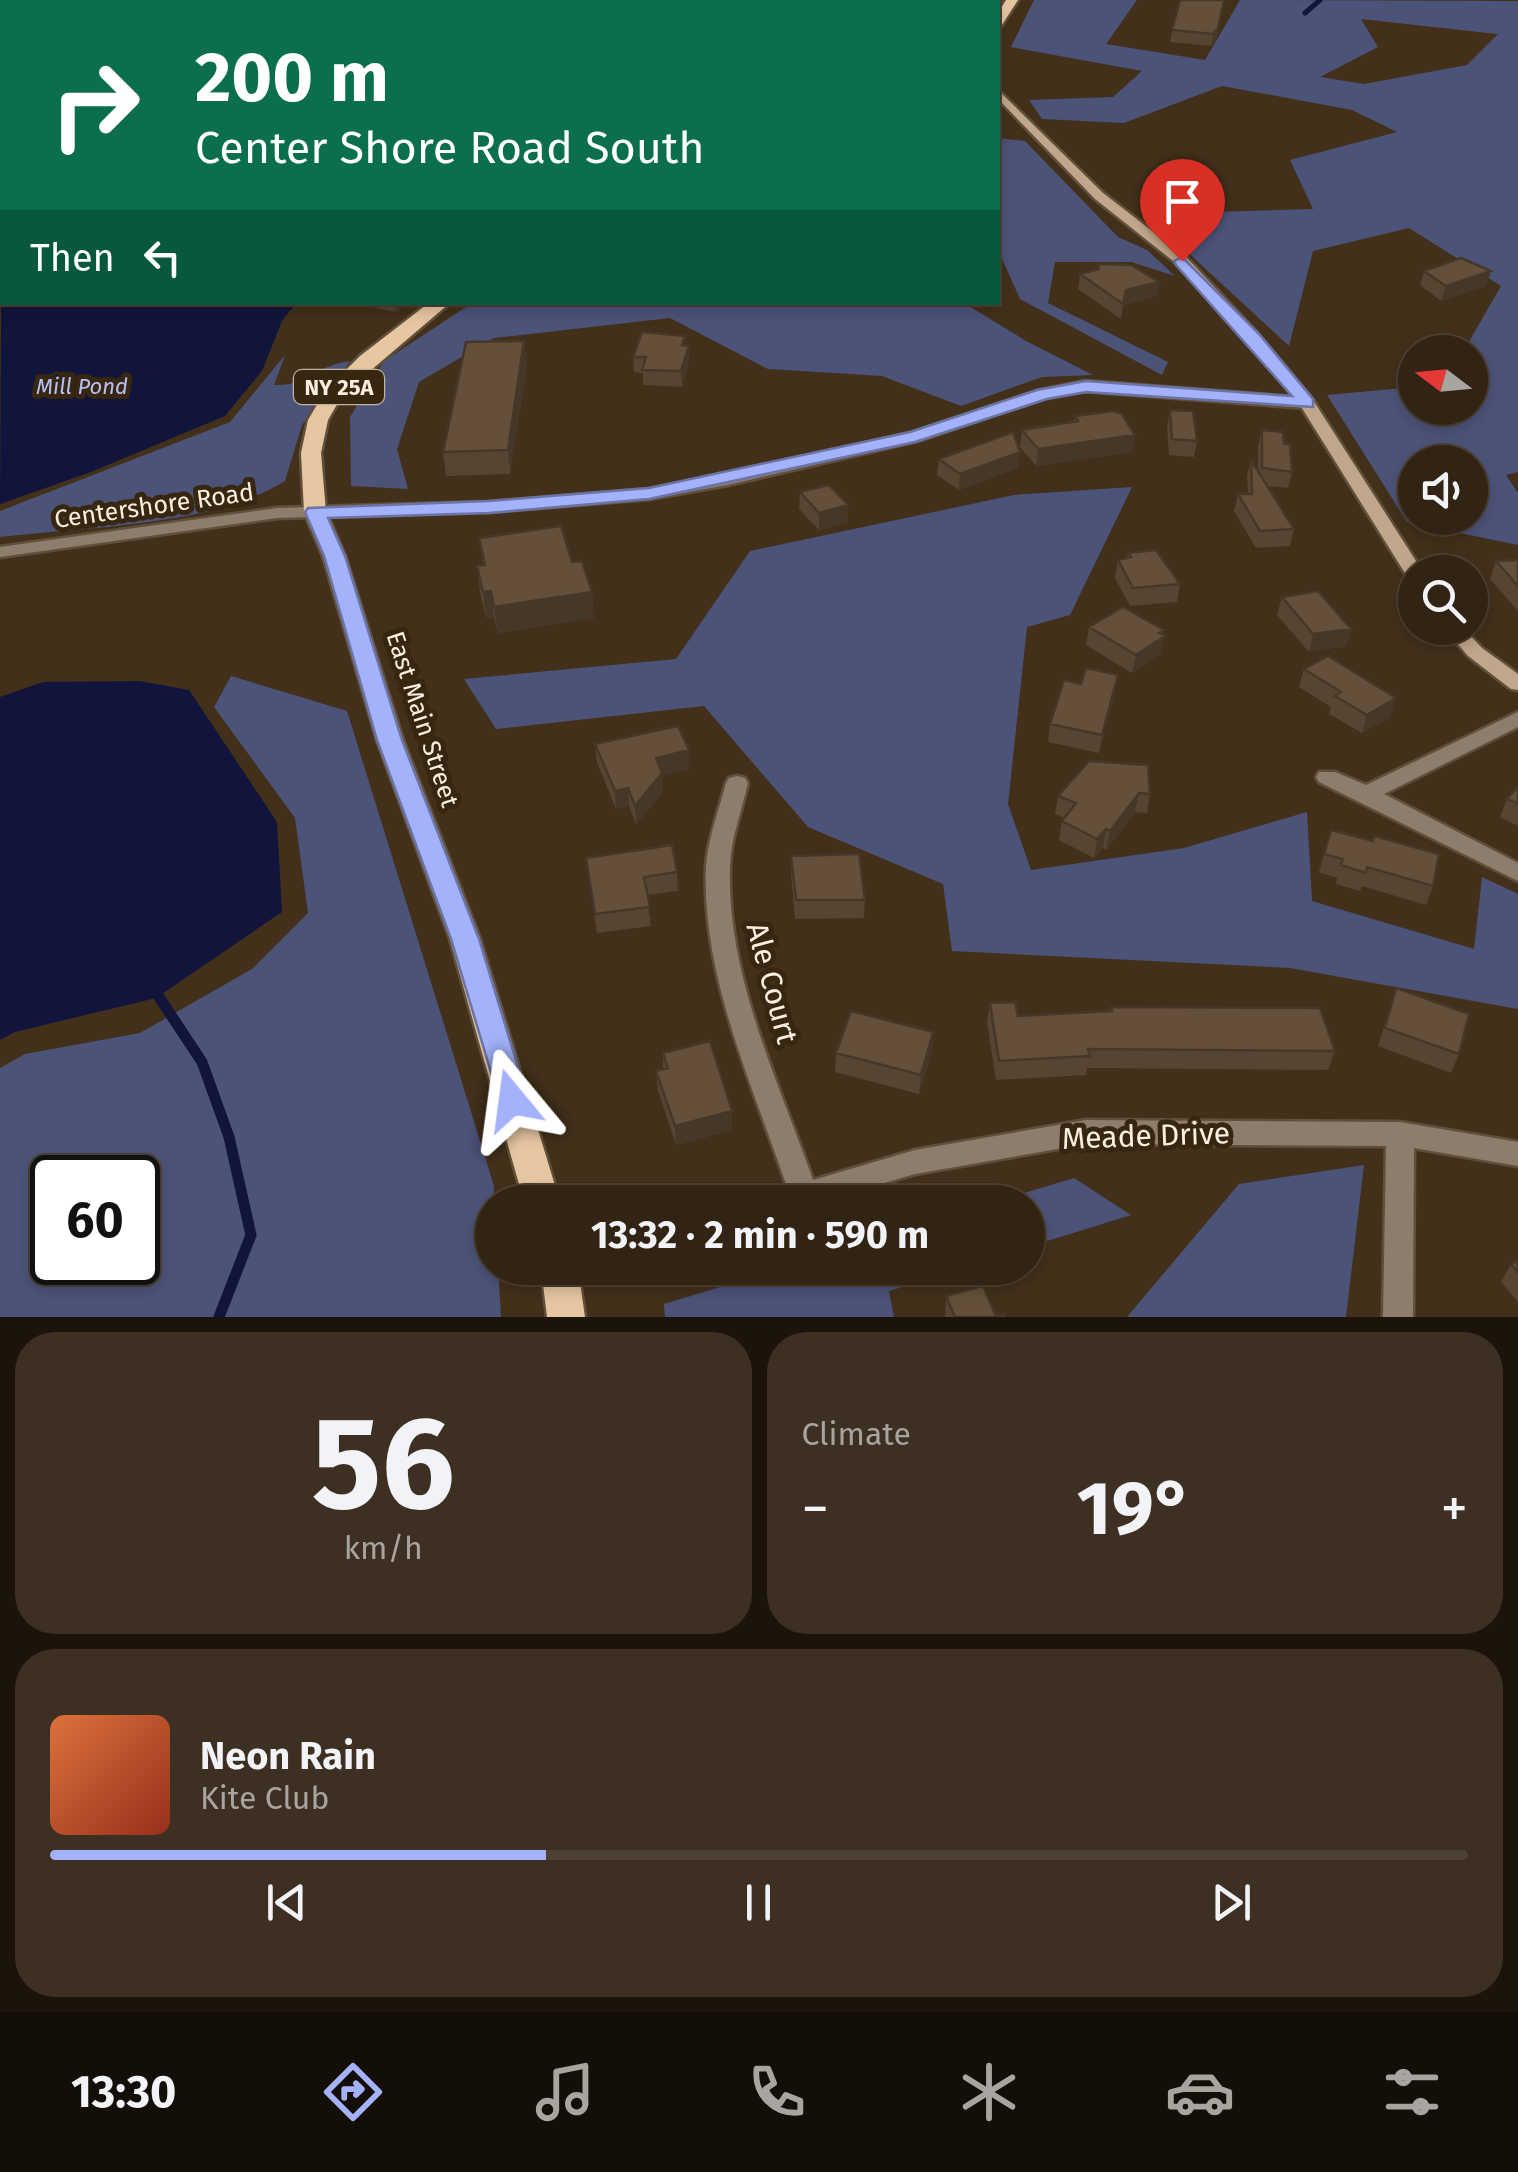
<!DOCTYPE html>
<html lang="en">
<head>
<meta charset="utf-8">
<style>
  body { margin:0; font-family:"Fira Sans",sans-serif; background:#3d3022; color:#f1f3f6; height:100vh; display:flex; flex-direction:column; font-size:38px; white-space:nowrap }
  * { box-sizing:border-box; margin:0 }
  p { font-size:32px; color:#a8a4a0 }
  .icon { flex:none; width:55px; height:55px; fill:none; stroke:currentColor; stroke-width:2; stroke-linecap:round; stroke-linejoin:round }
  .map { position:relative; height:1317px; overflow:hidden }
  .drawer { display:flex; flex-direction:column; gap:15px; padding:15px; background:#1c140b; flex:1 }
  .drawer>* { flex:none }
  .guide { position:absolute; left:0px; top:0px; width:1000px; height:305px; box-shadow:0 5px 15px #0003,0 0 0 2px #4d4134; background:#0b6e4f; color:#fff; overflow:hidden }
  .needle { width:65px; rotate:286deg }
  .controls { position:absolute; left:1398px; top:335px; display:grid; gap:20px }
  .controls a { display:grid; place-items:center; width:90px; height:90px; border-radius:50%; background:#322414; box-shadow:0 5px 15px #0003,0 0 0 2px #4d4134; font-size:50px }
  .speed { position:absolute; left:30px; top:1155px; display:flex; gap:20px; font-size:50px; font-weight:700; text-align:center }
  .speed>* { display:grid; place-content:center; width:130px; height:130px; border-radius:50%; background:#322414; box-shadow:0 5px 15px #0003,0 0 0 2px #4d4134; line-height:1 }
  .speed .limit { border:5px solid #111; border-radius:15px; background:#fff; color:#111 }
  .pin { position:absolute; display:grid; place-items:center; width:85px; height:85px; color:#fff; margin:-102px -42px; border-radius:50% 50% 50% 0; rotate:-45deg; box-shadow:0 0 10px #0007 }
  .pin .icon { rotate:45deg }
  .me { position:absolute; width:110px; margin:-55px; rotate:344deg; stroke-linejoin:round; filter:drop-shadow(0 0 8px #0008) }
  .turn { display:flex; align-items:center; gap:35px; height:210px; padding:0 30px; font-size:45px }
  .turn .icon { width:130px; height:130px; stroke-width:2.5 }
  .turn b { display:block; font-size:70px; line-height:85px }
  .then { display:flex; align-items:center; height:95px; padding:0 30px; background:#0003; gap:20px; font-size:38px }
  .big { font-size:75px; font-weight:700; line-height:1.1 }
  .drawer .card { flex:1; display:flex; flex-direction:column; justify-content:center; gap:15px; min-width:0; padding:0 35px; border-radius:40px; background:#3d3022 }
  .drawer .dial { align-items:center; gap:0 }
  .dial b { font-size:130px; line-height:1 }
  .song { display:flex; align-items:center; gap:30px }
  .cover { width:120px; height:120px; border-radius:15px; background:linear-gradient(135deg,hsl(20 70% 55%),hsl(10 70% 35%)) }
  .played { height:10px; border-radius:5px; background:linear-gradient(90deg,#a4b2fc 35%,#4d4134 35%) }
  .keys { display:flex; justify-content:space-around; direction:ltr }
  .heat { display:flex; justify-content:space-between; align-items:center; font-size:55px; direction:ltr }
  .drawer .tiles { flex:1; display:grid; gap:15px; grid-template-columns:1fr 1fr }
  .card:last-child { grid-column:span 2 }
  .trip { position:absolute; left:475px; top:1185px; width:570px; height:100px; border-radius:50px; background:#322414; box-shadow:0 5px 15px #0003,0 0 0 2px #4d4134; font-weight:700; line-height:100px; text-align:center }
  .tabs { display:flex; height:160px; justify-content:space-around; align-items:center; background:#140e08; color:#a8a4a0 }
  .tabs .icon { width:70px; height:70px }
  .tabs .current { color:#a4b2fc }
  .tabs b { font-size:45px; color:#f1f3f6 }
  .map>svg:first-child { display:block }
  .green { fill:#4c5378; fill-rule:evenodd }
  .water { fill:#12153b }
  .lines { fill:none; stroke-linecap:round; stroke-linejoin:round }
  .stream-far1 { stroke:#12153b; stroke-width:5 }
  .stream { stroke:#12153b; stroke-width:11 }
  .minor-casing { stroke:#604f3a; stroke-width:5 }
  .secondary-casing { stroke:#604f3a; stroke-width:5 }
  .primary-casing { stroke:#604f3a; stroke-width:5 }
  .minor { fill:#8d7d6c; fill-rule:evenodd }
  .secondary { fill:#c0a68a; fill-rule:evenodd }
  .primary { fill:#e7c6a2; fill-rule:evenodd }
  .wall { fill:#564532 }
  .shaded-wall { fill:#463829 }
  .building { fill:#64503a; stroke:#463829; stroke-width:2.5 }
  .route { fill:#a4b2fc; stroke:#6b74a4; stroke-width:2.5 }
  .labels { text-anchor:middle; stroke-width:10; stroke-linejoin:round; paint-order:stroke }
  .far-water-label { font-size:22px; font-style:italic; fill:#b5c0f9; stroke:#372610 }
  .shield { fill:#372610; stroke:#c0b3a3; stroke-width:2.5 }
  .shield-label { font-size:22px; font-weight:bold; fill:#fbefe2 }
  .street-label { font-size:25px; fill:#fbefe2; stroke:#372610 }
  .near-street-label { font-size:30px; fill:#fbefe2; stroke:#372610 }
</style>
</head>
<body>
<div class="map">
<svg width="1518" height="1317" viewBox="0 0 1518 1317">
  <rect width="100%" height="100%" fill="#42301a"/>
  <path class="green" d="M1034,0H1137L1106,44L1205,60L1240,0L1518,1V472L1506,475L1518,493V545L1407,522L1327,395L1415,387V408H1470V352H1463L1501,286L1409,228L1313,251L1289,346L1146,214L1313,209L1290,160L1397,132L1352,110L1222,86L1124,123L1042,119L1029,100L1113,97L1142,71L1011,47ZM1361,19L1497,34H1498L1467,65L1364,84L1320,77L1378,47ZM1415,462H1470V518H1415Z
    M998,138L1025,141L1118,237L1147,250L1175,276L1131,262H1055L1048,303L1168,362L1162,375L1020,299L998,250Z
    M472,303H964L1026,341L1093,375L1042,377L961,406L882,376L768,369L670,318L494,338L419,382L397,449L408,489L351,486L350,417L384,361Z
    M285,355L274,385C309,386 316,365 350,361L302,425L285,481C213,526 85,527 0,537V511L230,422Z
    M1132,487L1070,615L1027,627L1008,804L1031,870L1184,848L1307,812L1312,901L1474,949L1482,877L1518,894V1009L1290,968L952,951L943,884L808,827L704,706L496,729L464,679L676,659L750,551L1014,495Z
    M231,676L347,711L494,1186L492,1268H498L501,1317H0V1068L25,1054L140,1033L252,969L308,913L295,818L214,707ZM52,1178H138V1262H52Z
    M1364,1165L1346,1317H1127L1239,1184Z
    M1074,1178L1131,1215L1028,1247V1202H995Z
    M783,1268H964L889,1291L894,1317H665L664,1304Z"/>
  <path class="water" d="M2,166V302L296,303L282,321L262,371L225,416L91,472L0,504Z
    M140,681L189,690L277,822L282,912L156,998L15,1032L0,1040V697L43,682Z"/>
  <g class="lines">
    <path class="stream-far1" d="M1305,13L1320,0"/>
    <path class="stream" d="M153,988L202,1062L229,1137L251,1235L219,1317"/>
    <g class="minor-casing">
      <path id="minor" d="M0,103H2V109H0Z
        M1085,381L1307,398L1315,403L1307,408L1085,391L1046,398L921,440L728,485L649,499L489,512L277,518L0,557V547L277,508L489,502L649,489L728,475L910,433L1037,391Z
        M1518,712V727L1384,794L1518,863V881L1319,782L1316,777L1319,772H1335L1366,785Z
        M737,776L745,778L748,783C742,810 731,838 730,866C726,974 778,1080 813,1180L915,1150L1086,1120L1400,1122L1518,1142V1166L1414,1148L1413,1317H1383L1386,1146L1086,1144L915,1174L820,1202H766L770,1193L787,1187C753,1086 701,975 706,866C708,838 719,810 726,783L729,778Z"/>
    </g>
    <g class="secondary-casing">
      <path id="secondary" d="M998,90L1103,193L1187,258L1258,334L1313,400L1423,572H1415V580L1408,578L1300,405L1248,340L1177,264L1095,199L998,99Z
        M1444,628H1463L1482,648L1518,674V690L1511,689L1468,656Z"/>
    </g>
    <g class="primary-casing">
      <path id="primary" d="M1006,0H1018L1002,25L998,26V13Z
        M430,302H451L343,394L328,420L321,453L326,512L345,556L403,740L480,939L560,1202H524L450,939L377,740L323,556L304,512L301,453L308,420L325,391L360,356Z
        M541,1268H578L585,1317H547Z"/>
    </g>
    <use href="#minor" class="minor"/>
    <use href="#secondary" class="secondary"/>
    <use href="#primary" class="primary"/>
  </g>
  <path class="wall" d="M428,0H610L609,2L567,1L566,2H427Z
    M1224,0L1216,40L1211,46L1170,42L1172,30Z
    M1424,271L1486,286L1441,301L1420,285Z
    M1080,274L1157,296L1123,305L1121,319L1078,289Z
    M347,302H410L396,312Z
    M524,341L527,364L510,474L446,476L443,452Z
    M685,345L689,346V361L682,387L643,385V373L634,372L633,357Z
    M1170,410L1197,441L1194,457L1169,455L1167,426Z
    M1075,416L1132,452L1036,466L1020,447L1022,430L1074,422Z
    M1262,430L1284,444L1292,472L1288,488L1267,486L1294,529L1290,546L1256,548L1234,511L1238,494H1248L1247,476L1251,460L1258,471V446Z
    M939,459L1018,468L959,490L937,475Z
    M800,492L848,505V522L819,530L799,509Z
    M479,538L572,562L592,592L594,618L498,633L494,617L486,618L480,592L477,566H483Z
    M1128,553L1180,584L1177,602L1130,606L1115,578L1118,560L1127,558Z
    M1518,560V611L1490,579L1496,561Z
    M1282,597L1351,629L1346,646L1309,652L1277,615Z
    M1089,627L1163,636L1161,654L1132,673L1086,645Z
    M1304,669L1390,717L1362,733L1329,714L1331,707L1299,687Z
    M1118,675L1099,753L1048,742L1050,724L1081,684Z
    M595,744L689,750L690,769L663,775V792L636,824L629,806L616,809L597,762Z
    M1089,761L1150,794L1147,813L1135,812L1106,850L1103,848L1094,858L1059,840L1062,821L1064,818L1055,814L1058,796Z
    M1518,786V826L1500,817L1507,799Z
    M1331,830L1433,886L1426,905L1362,886L1360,891L1336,884L1337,878L1319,872Z
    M791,856L865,900L864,918L795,919L791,875Z
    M586,858L677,872L678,891L647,895L651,926L597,933Z
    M1396,988L1459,1054L1451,1073L1378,1046Z
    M990,1003L1018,1016L1110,1011L1111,1007L1335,1051L1328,1070L1087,1068L1086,1075L996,1080L987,1022Z
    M933,1032L932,1051L919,1094L835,1072L836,1053Z
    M663,1053L732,1111V1130L676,1145L658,1090L656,1071L663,1069Z
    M1518,1261V1302L1501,1282L1511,1264Z
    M946,1296L996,1316L1005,1317H945Z"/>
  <path class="shaded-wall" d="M1224,0L1216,40L1211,46L1213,34Z
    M0,137H2V151H0Z
    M1491,271L1486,286L1441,301L1446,286Z
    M1159,282L1157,296L1123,305L1126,290Z
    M395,302H410L396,312Z
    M524,341L527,364L510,474L508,450Z
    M689,346V361L682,387L681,371Z
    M1135,435L1132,452L1036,466L1038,449Z
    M1020,452L1018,468L959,490L960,474Z
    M848,505V522L819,530V513Z
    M491,591L494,617L486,618L483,592Z
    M592,592L594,618L498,633L494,607Z
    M1351,629L1346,646L1309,652L1313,634Z
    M1164,630L1163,638L1165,636L1161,654L1132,673L1136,655Z
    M1118,675L1115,693L1099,753L1102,735Z
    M1396,698L1390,717L1362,733L1367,715Z
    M689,750L690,769L663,775V792L636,824L635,806L656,758Z
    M628,788L629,806L616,809L615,791Z
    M1139,793L1135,812L1106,850L1110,831Z
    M1106,829L1103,848L1094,858L1097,839Z
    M933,1032L932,1051L919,1094L921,1075Z
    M732,1111V1130L676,1145L675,1126Z"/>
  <path class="building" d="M15,0H120L118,2H13Z
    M178,0H221L220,2H177Z
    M428,0H474L473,2H427Z
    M531,0H559L558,2H529Z
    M678,0H959L957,2H677Z
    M1180,0H1224L1218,28L1213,34L1172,30Z
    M2,16V83H0L2,39H0V19Z
    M2,120V137H0V122Z
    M1461,258L1491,271L1446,286L1424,271Z
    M1099,264L1131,265L1159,282L1126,290L1123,304L1080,274L1099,269Z
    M642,332L685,336L682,345L689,346L681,371L642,370L646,357H633Z
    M524,341L508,450L443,452L466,342Z
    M1170,410L1193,411L1197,441L1172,439Z
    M1114,411L1122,414L1135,435L1038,449L1022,430L1078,421L1075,416Z
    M1262,430L1283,432L1284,444H1290L1292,472L1262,468Z
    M1013,432L1020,452L960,474L939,459Z
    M1251,460L1294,529L1260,531L1238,494H1252Z
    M829,485L848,505L819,513L800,492Z
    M561,526L572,562L582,561L592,592L494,607L491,591L483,592L477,566L485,565L479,538Z
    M1156,550L1180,584L1133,588L1118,560L1131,557L1128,553Z
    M1518,560V586L1496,561Z
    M1318,591L1351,629L1313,634L1282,597Z
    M1123,607L1164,630L1159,633L1165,636L1136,655L1089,627Z
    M1328,656L1396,698L1367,715L1335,696L1341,692L1304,669Z
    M1086,668L1118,675L1102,735L1050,724L1064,680L1081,684Z
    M678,726L689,750L656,758L662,773L635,806L628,788L615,791L595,744Z
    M1089,761L1148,765L1150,794L1139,793L1110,831L1106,829L1097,839L1062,821L1076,803L1058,796Z
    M1518,786V804L1507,799Z
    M1331,830L1373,841L1374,836L1439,854L1433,886L1367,867L1366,873L1341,865L1343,859L1324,854Z
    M672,845L677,872L644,877L650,907L595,914L586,858Z
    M859,854L865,900H796L791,856Z
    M1396,988L1469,1014L1459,1054L1385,1028Z
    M1015,1002L1018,1016L1112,1011L1111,1007L1320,1008L1335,1051L1088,1049L1090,1056L999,1061L990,1003Z
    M851,1011L933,1032L921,1075L836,1053Z
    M710,1041L732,1111L675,1126L656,1071L668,1068L663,1053Z
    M1518,1261V1272L1511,1264Z
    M983,1286L996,1316L1003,1314L1005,1317H955L946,1296Z"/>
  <path class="route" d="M1182,257L1259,334L1313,399V407L1086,392L1047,399L915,442L649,499L489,513L328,518L345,556L402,740L479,939L528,1100L523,1109L512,1113L502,1109L451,939L377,740L324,556L305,512L308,508L489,501L649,488L910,432L1037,390L1086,381L1292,396L1176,265L1174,261Z"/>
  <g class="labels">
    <g class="far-water-label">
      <text x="82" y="394">Mill Pond</text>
    </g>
    <rect class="shield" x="294" y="370" width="90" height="34" rx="8"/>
    <g class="shield-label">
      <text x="339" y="395">NY 25A</text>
    </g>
    <g class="street-label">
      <text transform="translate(154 505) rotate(-8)" y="9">Centershore Road</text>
      <text transform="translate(423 719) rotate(72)" y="9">East Main Street</text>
    </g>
    <g class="near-street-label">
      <text transform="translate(772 983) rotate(75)" y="10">Ale Court</text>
      <text transform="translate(1146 1136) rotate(-2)" y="10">Meade Drive</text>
    </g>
  </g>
</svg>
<div class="controls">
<a><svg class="needle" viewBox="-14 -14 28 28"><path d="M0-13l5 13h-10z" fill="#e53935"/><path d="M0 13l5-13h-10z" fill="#a8a4a0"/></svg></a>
<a><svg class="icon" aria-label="sound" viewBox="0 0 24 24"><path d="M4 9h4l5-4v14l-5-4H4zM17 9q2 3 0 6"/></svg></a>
<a><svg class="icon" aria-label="search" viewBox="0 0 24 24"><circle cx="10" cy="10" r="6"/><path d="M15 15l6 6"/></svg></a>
</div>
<div class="speed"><div class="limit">60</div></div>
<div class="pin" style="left:1182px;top:261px;background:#d93025"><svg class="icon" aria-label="arrive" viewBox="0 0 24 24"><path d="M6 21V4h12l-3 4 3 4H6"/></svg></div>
<svg class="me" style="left:512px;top:1100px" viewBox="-20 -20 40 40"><path d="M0-17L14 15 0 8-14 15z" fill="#a4b2fc" stroke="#fff" stroke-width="4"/></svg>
<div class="trip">13:32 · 2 min · 590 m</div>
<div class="guide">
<div class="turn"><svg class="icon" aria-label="right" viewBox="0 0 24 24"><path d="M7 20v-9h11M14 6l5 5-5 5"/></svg><div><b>200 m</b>Center Shore Road South</div></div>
<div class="then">Then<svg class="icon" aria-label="left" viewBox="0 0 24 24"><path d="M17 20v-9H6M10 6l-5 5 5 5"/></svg></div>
</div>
</div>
<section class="drawer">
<div class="tiles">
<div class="card dial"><b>56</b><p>km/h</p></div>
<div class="card"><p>Climate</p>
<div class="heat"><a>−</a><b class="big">19°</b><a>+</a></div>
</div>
<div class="card">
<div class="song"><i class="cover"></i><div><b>Neon Rain</b><p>Kite Club</p></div></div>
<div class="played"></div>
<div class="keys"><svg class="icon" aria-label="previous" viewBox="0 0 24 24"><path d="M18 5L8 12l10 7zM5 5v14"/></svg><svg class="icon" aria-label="pause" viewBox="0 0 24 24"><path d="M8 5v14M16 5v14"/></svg><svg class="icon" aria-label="next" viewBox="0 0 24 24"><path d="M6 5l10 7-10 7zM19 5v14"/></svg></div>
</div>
</div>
</section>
<nav class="tabs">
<b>13:30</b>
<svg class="icon current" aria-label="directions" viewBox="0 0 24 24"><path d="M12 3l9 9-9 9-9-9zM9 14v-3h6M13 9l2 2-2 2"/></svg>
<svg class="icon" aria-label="music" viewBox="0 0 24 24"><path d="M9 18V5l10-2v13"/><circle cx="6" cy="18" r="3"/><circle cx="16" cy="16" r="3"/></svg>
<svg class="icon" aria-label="phone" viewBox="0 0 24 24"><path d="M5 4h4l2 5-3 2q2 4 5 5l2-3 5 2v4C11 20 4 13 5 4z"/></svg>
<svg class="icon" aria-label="climate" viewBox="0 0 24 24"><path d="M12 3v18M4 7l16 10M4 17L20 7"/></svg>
<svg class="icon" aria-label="car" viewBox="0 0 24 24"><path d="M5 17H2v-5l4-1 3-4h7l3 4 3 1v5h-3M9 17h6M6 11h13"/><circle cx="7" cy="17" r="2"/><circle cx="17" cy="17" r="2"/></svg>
<svg class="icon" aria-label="filters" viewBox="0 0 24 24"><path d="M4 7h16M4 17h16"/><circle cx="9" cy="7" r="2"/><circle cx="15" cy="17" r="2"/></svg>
</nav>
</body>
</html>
